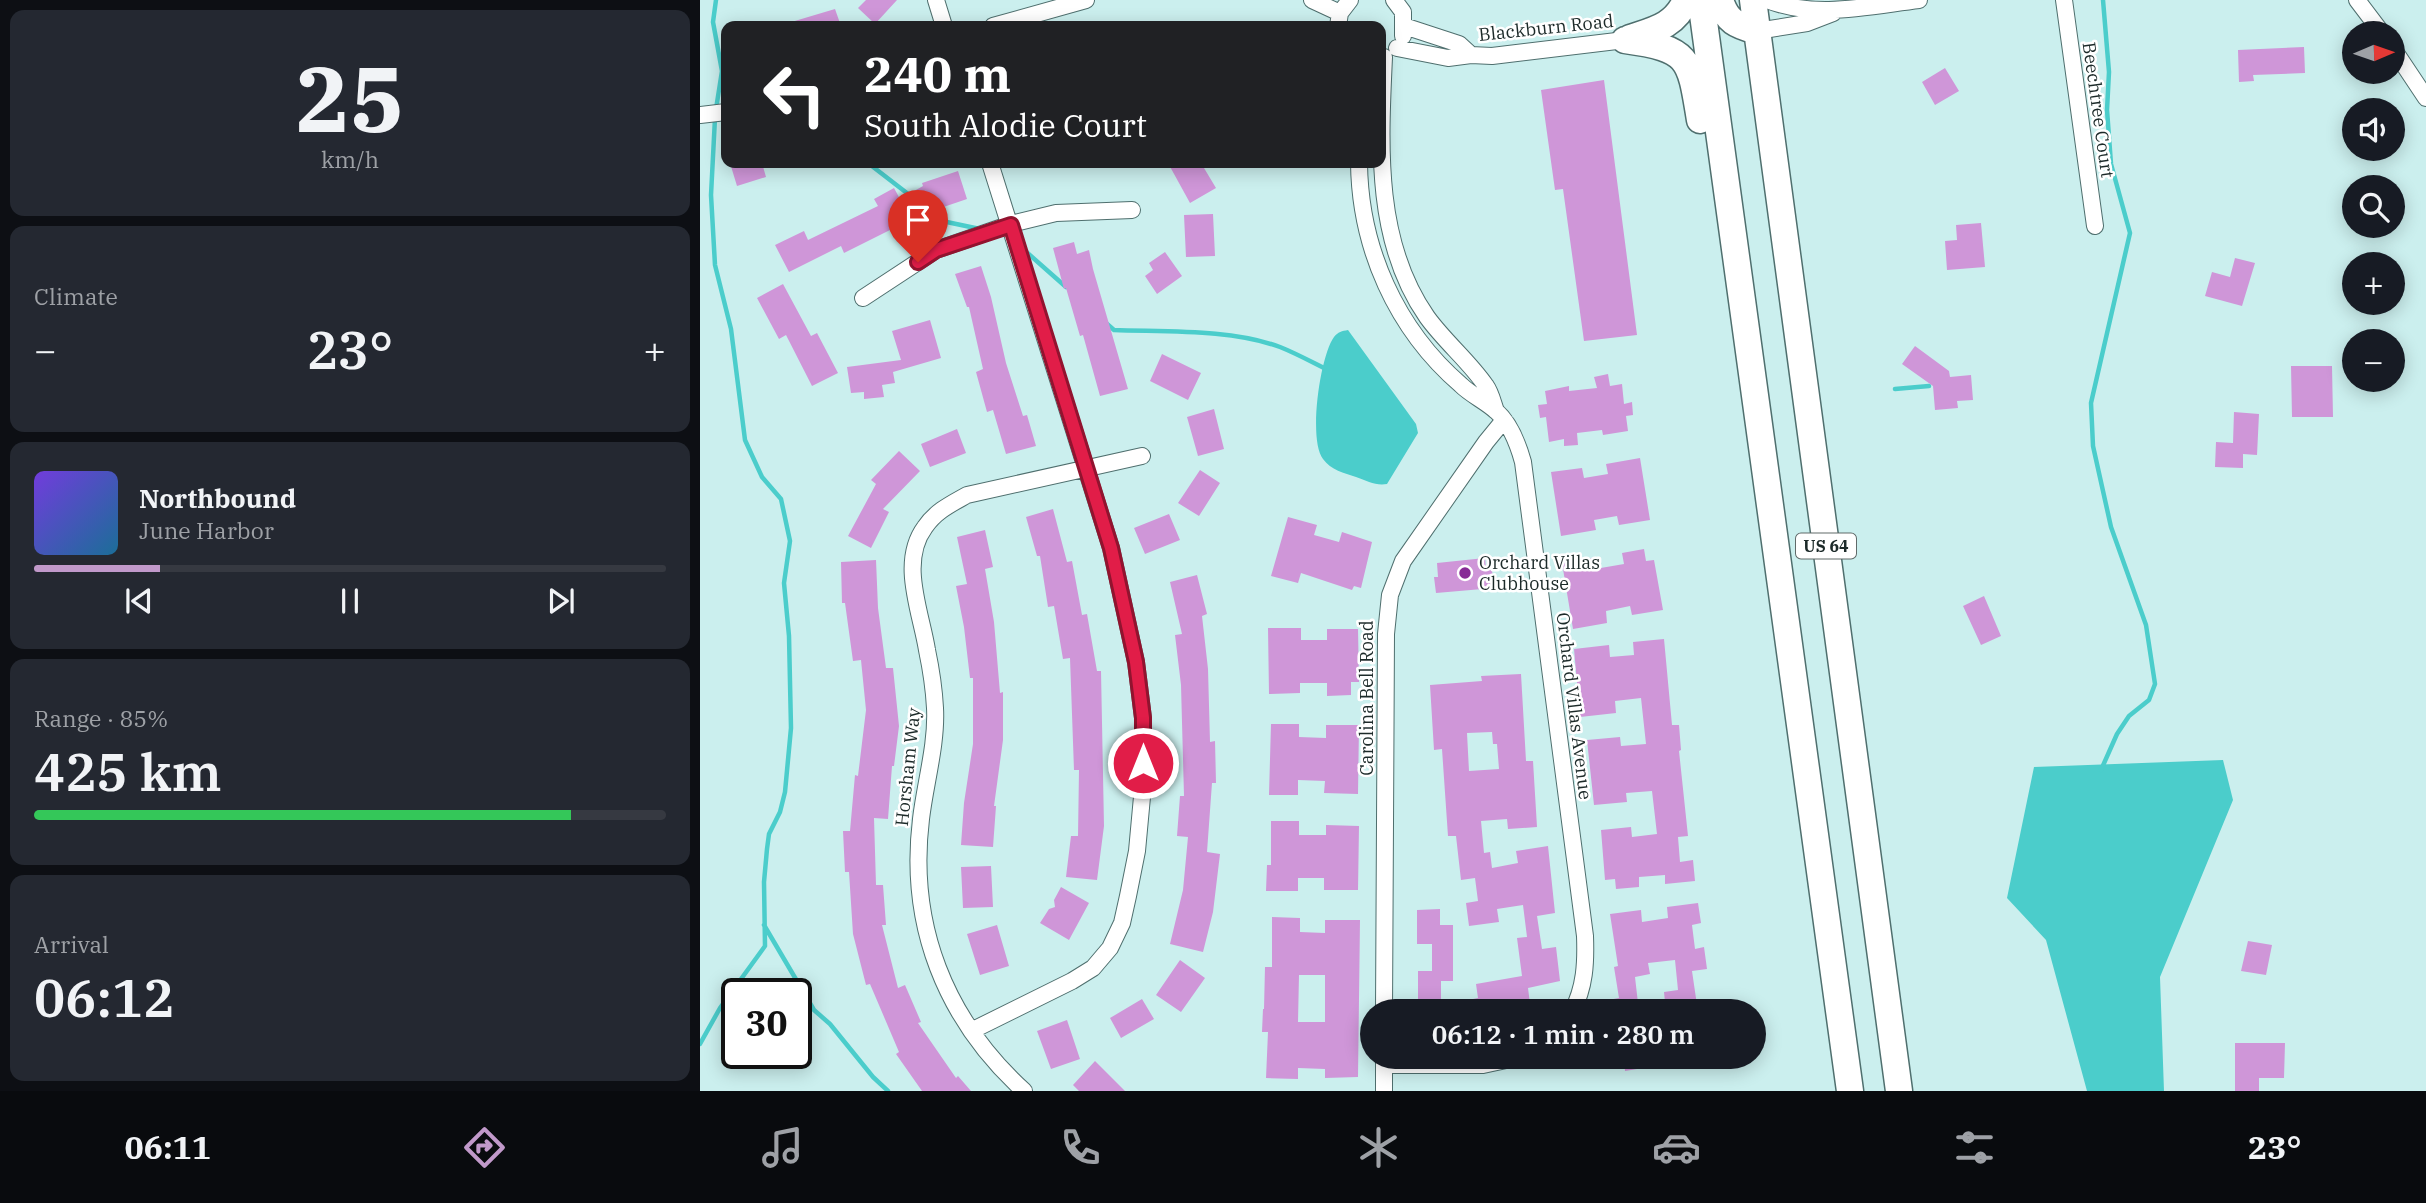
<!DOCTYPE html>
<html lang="en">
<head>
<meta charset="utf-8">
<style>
  body { margin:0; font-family:"IBM Plex Serif",serif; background:#242831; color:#f1f3f6; height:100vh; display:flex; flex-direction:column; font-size:26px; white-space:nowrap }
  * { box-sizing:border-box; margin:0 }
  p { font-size:23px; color:#9ea1a6 }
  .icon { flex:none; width:38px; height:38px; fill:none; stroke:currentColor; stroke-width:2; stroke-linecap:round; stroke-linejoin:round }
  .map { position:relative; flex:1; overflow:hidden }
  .details { display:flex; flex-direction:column; gap:10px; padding:10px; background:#0d0f14; width:700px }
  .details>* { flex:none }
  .top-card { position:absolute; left:21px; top:21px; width:665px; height:147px; border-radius:14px; box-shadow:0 4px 18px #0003; background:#202124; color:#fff; overflow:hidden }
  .needle { width:46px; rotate:88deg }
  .tools { position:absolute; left:1642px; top:21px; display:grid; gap:14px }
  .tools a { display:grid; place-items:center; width:63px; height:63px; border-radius:50%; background:#171b24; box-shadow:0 4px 18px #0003; font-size:35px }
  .speed { position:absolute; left:21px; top:978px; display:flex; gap:14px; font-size:35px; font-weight:700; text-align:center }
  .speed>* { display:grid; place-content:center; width:91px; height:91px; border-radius:50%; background:#171b24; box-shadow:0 4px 18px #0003; line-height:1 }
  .speed .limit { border:4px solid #111; border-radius:10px; background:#fff; color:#111 }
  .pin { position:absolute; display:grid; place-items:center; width:60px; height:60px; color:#fff; margin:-72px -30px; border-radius:50% 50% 50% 0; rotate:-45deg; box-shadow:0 0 7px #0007 }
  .pin .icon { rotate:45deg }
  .me { position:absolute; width:77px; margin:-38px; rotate:0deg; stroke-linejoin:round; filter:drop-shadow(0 0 5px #0008) }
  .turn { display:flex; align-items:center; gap:24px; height:147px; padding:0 28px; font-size:32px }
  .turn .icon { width:91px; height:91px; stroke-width:2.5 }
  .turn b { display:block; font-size:49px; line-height:60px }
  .big { font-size:52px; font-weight:600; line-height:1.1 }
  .details .tile { flex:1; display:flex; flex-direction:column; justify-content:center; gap:10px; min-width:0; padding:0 24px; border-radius:14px; background:#242831 }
  .details .dial { align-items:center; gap:0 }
  .dial b { font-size:91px; line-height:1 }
  .song { display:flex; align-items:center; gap:21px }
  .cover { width:84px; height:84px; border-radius:10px; background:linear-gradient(135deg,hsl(260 70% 55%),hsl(200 70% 35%)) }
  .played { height:7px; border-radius:4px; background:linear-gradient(90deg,#c199ca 20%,#363941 20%) }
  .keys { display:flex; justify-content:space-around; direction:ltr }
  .heat { display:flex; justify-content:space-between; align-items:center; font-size:38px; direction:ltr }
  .charge { height:10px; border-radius:5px; background:linear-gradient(90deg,#34c759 85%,#363941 0) }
  .trip { position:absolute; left:660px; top:999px; width:406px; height:70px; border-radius:35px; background:#171b24; box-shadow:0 4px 18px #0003; font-weight:600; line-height:70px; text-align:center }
  .dock { display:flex; height:112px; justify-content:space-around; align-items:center; background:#090b0e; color:#9ea1a6 }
  .dock .icon { width:49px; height:49px }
  .dock .active { color:#c199ca }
  .dock b { font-size:32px; color:#f1f3f6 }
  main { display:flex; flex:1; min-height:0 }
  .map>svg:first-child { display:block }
  .water { fill:#4bcdcb }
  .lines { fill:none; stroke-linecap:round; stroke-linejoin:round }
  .stream { stroke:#4bcdcb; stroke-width:4.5 }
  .building { fill:#cf96d8; fill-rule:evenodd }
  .minor-casing { stroke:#4f6f6e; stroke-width:18 }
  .trunk-casing { stroke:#4f6f6e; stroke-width:29 }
  .minor { stroke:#fff; stroke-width:16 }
  .trunk { stroke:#fff; stroke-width:26 }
  .route-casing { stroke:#92132f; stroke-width:18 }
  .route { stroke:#e11d48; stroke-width:12 }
  .poi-dot { fill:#872a95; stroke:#fff; stroke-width:2.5 }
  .labels { text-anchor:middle; stroke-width:5; stroke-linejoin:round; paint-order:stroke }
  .shield { fill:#fff; stroke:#606a69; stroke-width:2 }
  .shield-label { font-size:16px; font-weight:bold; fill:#1c2a29 }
  .street-label { font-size:18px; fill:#1c2a29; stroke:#fff }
  .poi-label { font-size:18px; fill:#1c2a29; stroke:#fff; text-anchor:start }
</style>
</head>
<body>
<main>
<section class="details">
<div class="tile dial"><b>25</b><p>km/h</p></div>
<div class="tile"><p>Climate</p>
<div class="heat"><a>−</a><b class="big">23°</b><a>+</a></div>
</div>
<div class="tile">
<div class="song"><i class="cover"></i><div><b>Northbound</b><p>June Harbor</p></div></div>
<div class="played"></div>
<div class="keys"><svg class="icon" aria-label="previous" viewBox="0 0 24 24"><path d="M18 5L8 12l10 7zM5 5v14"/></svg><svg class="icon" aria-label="pause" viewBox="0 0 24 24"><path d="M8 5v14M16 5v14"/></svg><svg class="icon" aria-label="next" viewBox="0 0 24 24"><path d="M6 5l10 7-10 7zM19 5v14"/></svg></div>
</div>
<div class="tile"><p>Range · 85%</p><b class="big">425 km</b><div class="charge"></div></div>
<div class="tile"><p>Arrival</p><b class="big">06:12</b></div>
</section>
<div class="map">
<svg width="1726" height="1091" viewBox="0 0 1726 1091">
  <rect width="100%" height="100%" fill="#cbefee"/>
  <path class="water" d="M648,330L716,424L718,433L687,484C676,486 667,481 656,477C644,473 631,470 623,459C608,440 620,356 634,337C638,332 642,331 648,330Z
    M1523,760L1533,800L1460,977L1464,1091H1387L1346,940L1307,898L1334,767Z"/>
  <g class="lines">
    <path class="stream" d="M16,0L13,22L22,71L16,109
      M168,163L212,197
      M227,209L242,221L280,229
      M323,249L366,287
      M406,323L414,330C467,332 531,329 580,347C595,353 610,361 624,368
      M1195,389L1229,386
      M1401,770L1417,734L1429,716L1449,700L1455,684L1446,625L1411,527L1393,446L1391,403L1430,233L1411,164L1407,110L1409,72L1403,0
      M64,925L114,1010L130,1024L173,1077L188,1091
      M0,1044L20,1008L65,946L64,882L67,849L69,834L80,812L85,792L91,728L89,636L84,583L90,541L81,499L62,477L45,440L31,329L15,265L11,195L15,118"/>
  </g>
  <path class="building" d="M166,0H197L175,24L158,8Z
    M135,9L141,26H88V23Z
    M1604,47L1605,73L1553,75L1554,81L1539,82L1538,50Z
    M1245,68L1259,91L1235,105L1222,82Z
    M904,80L937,335L884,341L863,189L855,190L841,90Z
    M30,163H62L66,177L37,186Z
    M468,163H501L516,188L490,203Z
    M258,171L267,199L220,215L144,253L141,246L89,272L75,245L104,231L108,240L178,206L174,199L194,188L200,199L223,186L222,183Z
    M513,214L515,256L486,257L484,215Z
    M1281,223L1285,267L1247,270L1245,241L1257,240L1256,225Z
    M374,242L377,254L389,250L393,269L428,389L400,396L383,335L380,336L366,288L364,289L353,248Z
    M465,252L482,276L457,294L445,276L453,270L449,263Z
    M1535,258L1555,263L1542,306L1505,296L1512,272L1530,277Z
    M281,266L291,297L306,363L323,416L327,415L336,446L306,454L293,410L287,412L276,372L283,369L269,307H267L255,274Z
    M83,284L111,336L117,333L138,373L112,386L86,335L79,339L57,298Z
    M230,320L241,358L193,372L195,383L182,385L184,397L164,399V392L151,393L147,367L201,360L192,331Z
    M1215,346L1249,371L1250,377L1271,375L1273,400L1257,401L1258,408L1235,410L1233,386L1202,364Z
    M462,354L501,373L488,400L450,381Z
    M1591,366H1632L1633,417H1592Z
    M908,374L910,386L922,384L924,404L932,402L933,415L926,416L928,431L903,435L902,430L877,433L878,445L864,446V439L849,442L846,417L840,418L838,405L847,404L845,391L869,386V391L897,388L894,377Z
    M514,409L524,449L498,456L487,417Z
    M1534,412L1559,414L1557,455L1543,454V468L1515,467L1516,442L1533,443Z
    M257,429L266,453L230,467L221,444Z
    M199,451L220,471L183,509L189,512L171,548L148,536L176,484L171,480Z
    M940,458L950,520L919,525L917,516L894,520L896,530L861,536L851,472L882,468L884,478L908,474L906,464Z
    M500,470L520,483L499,516L478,503Z
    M353,509L367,562L372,561L382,615L387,614L397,671H401L404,826L397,880L366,877L371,836H378L379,770H374L370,658L363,659L354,606L348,607L340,556H337L326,517Z
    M469,514L480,540L445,554L434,528Z
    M588,517L617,525L614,535L639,542L642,532L672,542L661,588L654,586L652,590L601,573L598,583L571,576Z
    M285,530L293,567L285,569L294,622L300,693L303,692V740L294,806H296L293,847L261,845L264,803L273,744V678H270L264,627L256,586L267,584L257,537Z
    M944,549L946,561L954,560L963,610L932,615L930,606L906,611L907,623L873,629L862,563L893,558L895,569L924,564L922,553Z
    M785,558L786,570H792L794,588L736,593L734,577H738L737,563Z
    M176,560L178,608L186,668H193L199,726L194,766H192L188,819L174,818L176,885H183L186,925H182L198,988L205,985L221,1022L218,1023L256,1078L258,1076L271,1091H222L196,1054L199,1052L170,984L166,985L153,934L149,872H145L143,831H150L155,775L158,776L166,710L161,660L153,661L145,603H142L141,562Z
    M497,575L507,614L502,616L508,669L510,742L515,741L516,783H512L507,852L520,854L513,912L503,952L470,944L483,890L488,837L477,836L480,796H484L481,685L475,635L482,634L470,582Z
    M1284,596L1301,636L1281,645L1263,606Z
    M568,628H601V640H627V629H658L659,682H651V695L627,696V683H600V693L569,694Z
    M964,639L972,725H979L981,750L979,751L988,836L978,837L980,862L993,860L995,881L965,884V875L939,877V887L916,889L915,879L905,880L901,830L931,827L932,837L957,834L952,791L926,793L927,802L894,805L887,740L920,737L921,746L946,744L941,698L915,701L916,713L880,717L874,649L909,645L910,657L934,655L933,642Z
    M821,674L826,761H833L837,827L808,829L807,819L781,821L784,853L790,852L792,868L818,863L816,851L848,846L855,913L837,916L842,949L856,947L860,981L828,988L831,1012H769L768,1000L778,998L776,984L822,976L817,938L827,937L823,905L797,909L799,922L769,926L766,903L778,901L775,878L761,880L756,836H748L742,749L734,750L730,685L782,681L781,676ZM792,732L793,744H797L799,769L769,771L767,733Z
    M571,724H599V737L626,738V725H659L658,794L624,793L625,781L598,780V795H569Z
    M571,821H599V835H626V825L659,826L658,890H624V878H598V891H566L567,865H571Z
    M291,866L293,907L263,908L261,867Z
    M361,887L389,903L369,940L340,923L349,909L355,907L354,900Z
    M998,903L1001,923L992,925L995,949L1004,947L1007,969L992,971L998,1012H966L964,992L978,990L975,960L948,963L950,974L935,977L939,1012H908V1000L919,998L914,967L918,966L910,914L941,910L942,922L968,918L967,907Z
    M740,909V925H753V981H741V1005H718V971H732V944H717V910Z
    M572,917L600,918V932L625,933V920H660L658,1077L625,1078V1069L598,1068V1079L566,1078L568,1032H562L563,1009H564L565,967H572ZM599,975H625V1022H598Z
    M297,925L309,966L280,975L267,934Z
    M1548,941L1572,945L1566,975L1541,971Z
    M480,960L505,978L481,1012L456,995Z
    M442,999L454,1019L421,1038L410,1018Z
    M367,1020L380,1059L351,1069L337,1031Z
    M1535,1043H1585L1584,1078H1559V1091H1535Z
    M924,1057H967V1064L925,1071Z
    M395,1061L425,1091H379L373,1085Z"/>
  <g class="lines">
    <g class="minor-casing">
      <path id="minor" d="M236,0L244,26
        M612,0L640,13
        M694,0L703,12V36
        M1067,0C1115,19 1169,6 1219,0
        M1364,0L1395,226
        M1657,0L1682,33
        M293,26L386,0
        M638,26L640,13L650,0
        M704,26L759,44L771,55
        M1057,31L1107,23L1133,13
        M1692,47L1726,98
        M697,48L748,58L771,55L792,56L925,40
        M684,57C680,145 674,241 727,317C745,342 769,361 786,386C791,393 793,403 796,411
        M0,115L26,112
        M659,163C660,248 696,329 761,385C771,395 785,401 796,411C810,423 818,444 823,462L885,936C886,963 885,987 872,1012
        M163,298L236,250L311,224L356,213L432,210
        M684,1012L686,634L690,595L703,561L786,442L804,420
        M273,1030L372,981L393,968L410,948L422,923L428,896L437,851L443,786V718L436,662L411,548L290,163
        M684,1065H783L820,1057
        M324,1091C245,1019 208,925 221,819C225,784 237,744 235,708C234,689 231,669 227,650C221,612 199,562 225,527C236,511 251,504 267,495L442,456
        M684,1091V1057"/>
    </g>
    <g class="trunk-casing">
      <path id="trunk" d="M1001,0L1150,1091
        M1020,0C1027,22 1036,25 1057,31
        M1053,0L1199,1091
        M930,38C954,30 975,26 986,0
        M925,40C990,49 990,58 1000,120"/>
    </g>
    <use href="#minor" class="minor"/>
    <use href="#trunk" class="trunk"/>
  </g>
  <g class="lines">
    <g class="route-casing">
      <path id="route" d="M218,262L236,250L311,225L411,548L436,662L443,718V763"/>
    </g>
    <use href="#route" class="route"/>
  </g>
  <circle class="poi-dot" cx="765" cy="573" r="7"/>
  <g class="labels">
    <rect class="shield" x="1096" y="533.5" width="60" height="25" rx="5"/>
    <g class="shield-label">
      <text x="1126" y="552">US 64</text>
    </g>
    <g class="street-label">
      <text transform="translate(846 28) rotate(-6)" y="6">Blackburn Road</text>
      <text transform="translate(1398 110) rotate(82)" y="6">Beechtree Court</text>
      <text transform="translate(667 698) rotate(-90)" y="6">Carolina Bell Road</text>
      <text transform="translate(874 706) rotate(83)" y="6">Orchard Villas Avenue</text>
      <text transform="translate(208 767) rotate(-84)" y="6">Horsham Way</text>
    </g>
    <g class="poi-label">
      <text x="779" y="569">Orchard Villas<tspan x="779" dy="21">Clubhouse</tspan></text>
    </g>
  </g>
</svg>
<div class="tools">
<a><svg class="needle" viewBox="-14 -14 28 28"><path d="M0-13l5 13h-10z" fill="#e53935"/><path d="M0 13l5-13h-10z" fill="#9ea1a6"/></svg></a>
<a><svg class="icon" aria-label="sound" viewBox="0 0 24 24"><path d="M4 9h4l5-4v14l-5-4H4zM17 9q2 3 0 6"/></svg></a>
<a><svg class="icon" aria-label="search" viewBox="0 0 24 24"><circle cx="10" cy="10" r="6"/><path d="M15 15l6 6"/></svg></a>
<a>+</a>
<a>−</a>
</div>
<div class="speed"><div class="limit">30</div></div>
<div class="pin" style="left:218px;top:262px;background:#d93025"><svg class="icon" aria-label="arrive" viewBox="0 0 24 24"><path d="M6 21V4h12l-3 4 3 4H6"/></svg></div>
<svg class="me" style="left:443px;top:763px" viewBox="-20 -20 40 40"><circle r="17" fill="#e11d48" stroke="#fff" stroke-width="3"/><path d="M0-11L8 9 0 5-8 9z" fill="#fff"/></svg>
<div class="trip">06:12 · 1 min · 280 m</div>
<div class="top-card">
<div class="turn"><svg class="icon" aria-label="left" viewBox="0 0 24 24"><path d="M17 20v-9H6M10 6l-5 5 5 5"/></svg><div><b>240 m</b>South Alodie Court</div></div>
</div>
</div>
</main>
<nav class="dock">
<b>06:11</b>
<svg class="icon active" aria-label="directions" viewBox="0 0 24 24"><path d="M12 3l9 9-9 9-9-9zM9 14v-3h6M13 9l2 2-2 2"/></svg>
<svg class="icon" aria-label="music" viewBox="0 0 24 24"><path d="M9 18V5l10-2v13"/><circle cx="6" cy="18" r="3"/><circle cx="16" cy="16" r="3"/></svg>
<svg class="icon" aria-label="phone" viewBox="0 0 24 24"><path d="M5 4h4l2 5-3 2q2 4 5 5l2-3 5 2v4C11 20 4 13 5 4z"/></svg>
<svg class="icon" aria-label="climate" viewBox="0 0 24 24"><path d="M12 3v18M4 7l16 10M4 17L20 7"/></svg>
<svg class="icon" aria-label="car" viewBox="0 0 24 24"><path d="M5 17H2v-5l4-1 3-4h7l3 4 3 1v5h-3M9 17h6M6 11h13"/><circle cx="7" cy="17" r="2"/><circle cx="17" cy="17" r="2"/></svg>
<svg class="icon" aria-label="filters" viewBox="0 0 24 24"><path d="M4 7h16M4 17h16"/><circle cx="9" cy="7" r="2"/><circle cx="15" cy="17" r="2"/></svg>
<b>23°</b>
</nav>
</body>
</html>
